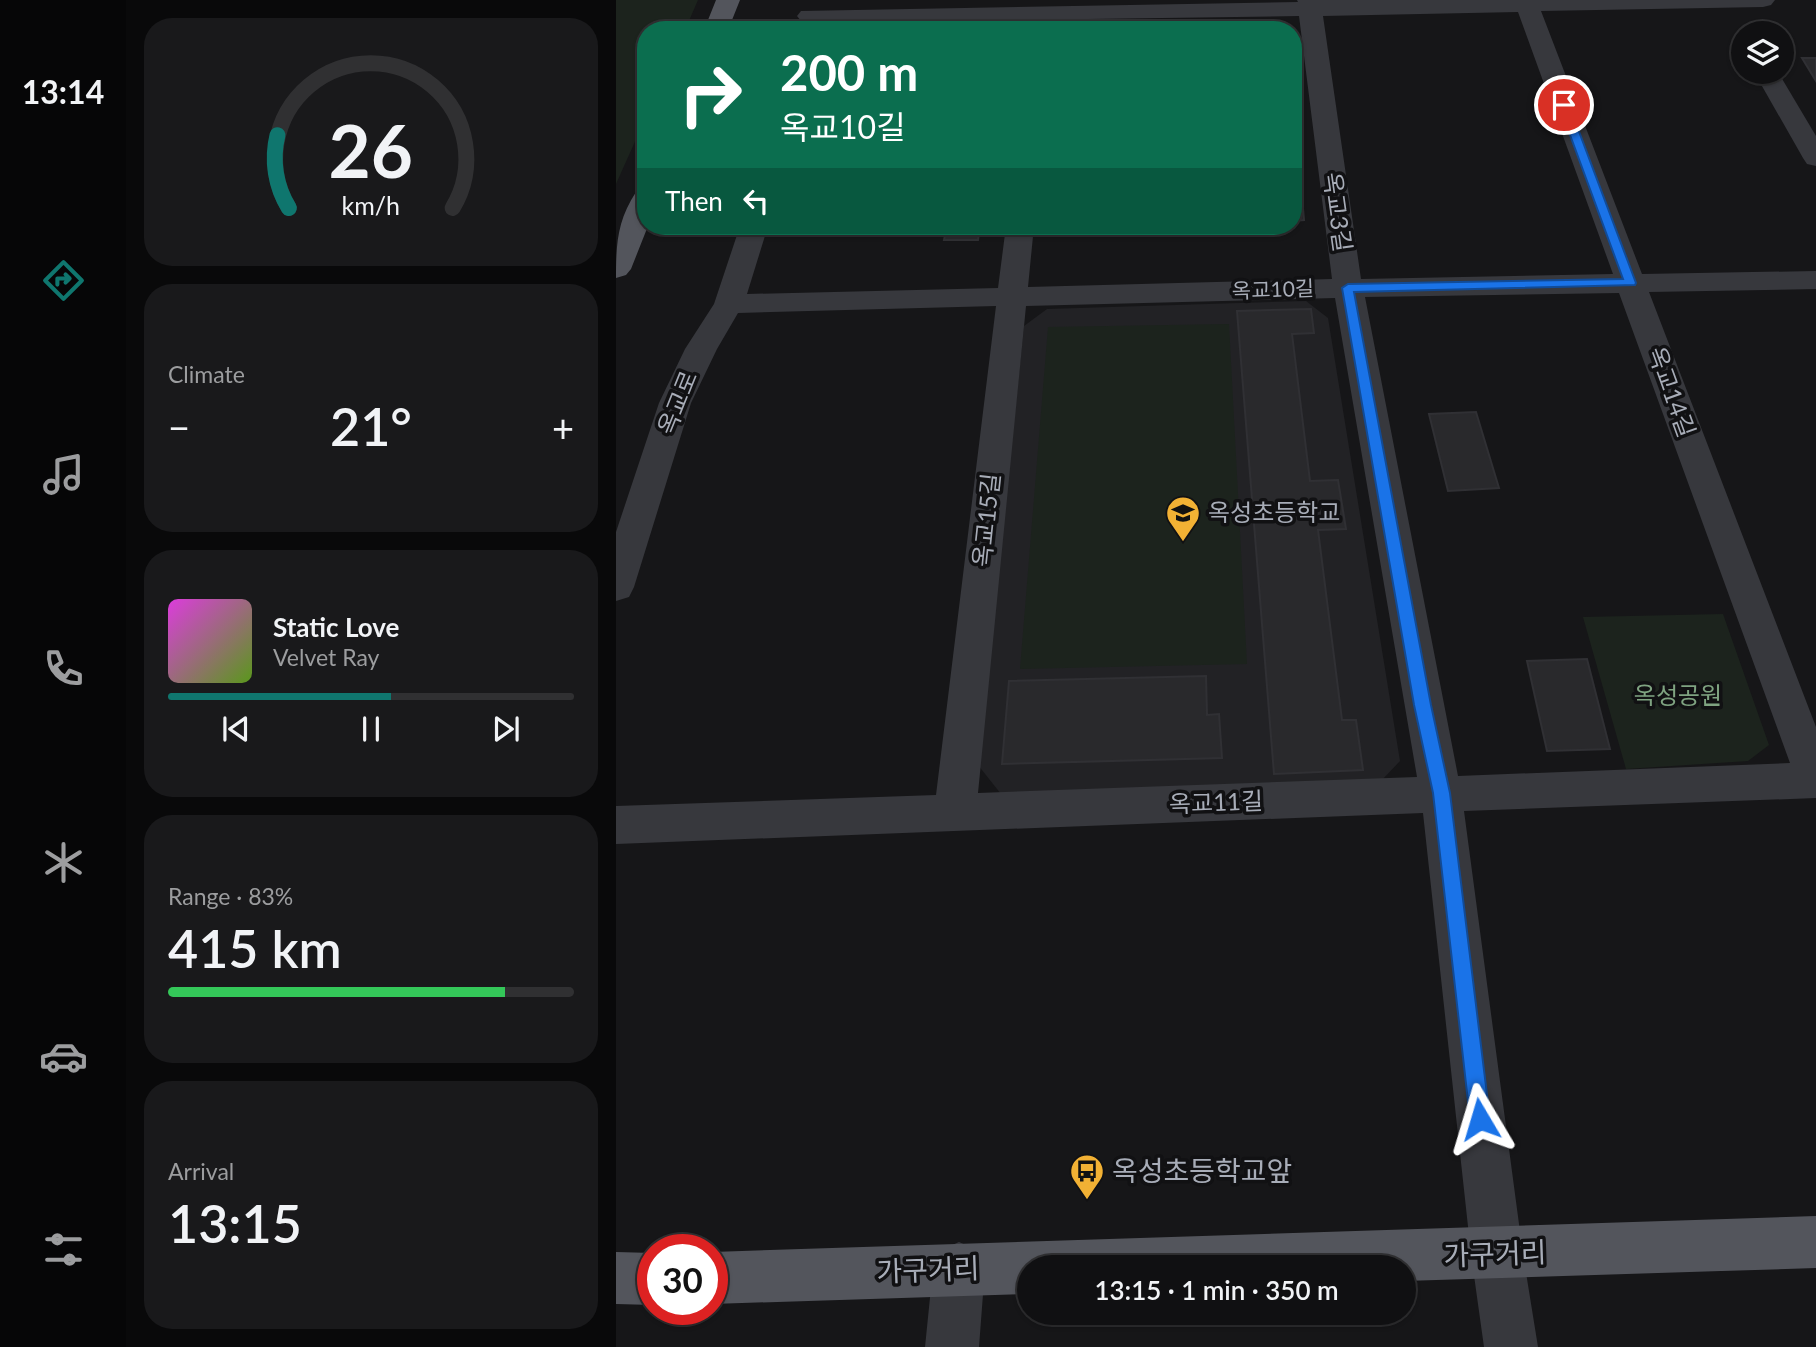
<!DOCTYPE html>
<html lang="en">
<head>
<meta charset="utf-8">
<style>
  body { margin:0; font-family:Lato,"Noto Sans KR",sans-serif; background:#19191b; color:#f1f3f6; height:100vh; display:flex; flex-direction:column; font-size:26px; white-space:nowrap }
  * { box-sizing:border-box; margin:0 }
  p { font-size:23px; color:#9c9d9f }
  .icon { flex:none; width:38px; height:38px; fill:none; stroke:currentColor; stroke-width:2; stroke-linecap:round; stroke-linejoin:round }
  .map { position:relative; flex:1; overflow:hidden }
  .drawer { display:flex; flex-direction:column; gap:18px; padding:18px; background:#09090a; width:490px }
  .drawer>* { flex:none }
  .top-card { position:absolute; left:21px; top:21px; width:665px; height:214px; border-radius:28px; box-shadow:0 2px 5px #0004,0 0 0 2px #303032; background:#0b6e4f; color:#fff; overflow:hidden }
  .buttons { position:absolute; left:1115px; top:21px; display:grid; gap:14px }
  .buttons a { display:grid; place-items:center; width:63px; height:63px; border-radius:50%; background:#101012; box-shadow:0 2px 5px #0004,0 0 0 2px #303032; font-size:35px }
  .speed { position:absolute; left:21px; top:1234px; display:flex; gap:14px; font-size:35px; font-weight:700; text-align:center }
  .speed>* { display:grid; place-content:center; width:91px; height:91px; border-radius:50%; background:#101012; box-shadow:0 2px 5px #0004,0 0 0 2px #303032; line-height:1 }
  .speed .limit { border:10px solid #d22; background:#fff; color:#111 }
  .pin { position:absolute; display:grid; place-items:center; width:60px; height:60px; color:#fff; margin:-30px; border:4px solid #fff; border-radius:50%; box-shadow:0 2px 7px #0007 }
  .me { position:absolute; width:77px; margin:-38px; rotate:353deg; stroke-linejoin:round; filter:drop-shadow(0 0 5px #0008) }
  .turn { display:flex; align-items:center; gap:24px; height:147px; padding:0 28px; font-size:32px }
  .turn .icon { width:91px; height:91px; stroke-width:2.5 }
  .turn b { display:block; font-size:49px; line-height:60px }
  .then { display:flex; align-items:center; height:66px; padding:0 28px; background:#0003; gap:14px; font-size:26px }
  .big { font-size:52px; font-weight:600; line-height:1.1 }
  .drawer .widget { flex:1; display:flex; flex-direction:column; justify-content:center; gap:10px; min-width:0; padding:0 24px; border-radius:28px; background:#19191b }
  .drawer .dial { align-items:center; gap:0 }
  .dial svg { height:182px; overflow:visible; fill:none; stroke:#303032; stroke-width:7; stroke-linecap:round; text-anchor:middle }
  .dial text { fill:#f1f3f6; stroke:none }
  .song { display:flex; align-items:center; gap:21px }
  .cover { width:84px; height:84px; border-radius:10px; background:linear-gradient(135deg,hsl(300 70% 55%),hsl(90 70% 35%)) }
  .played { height:7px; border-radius:4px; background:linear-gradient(90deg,#0f766e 55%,#303032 55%) }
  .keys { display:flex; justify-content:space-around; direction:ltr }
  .heat { display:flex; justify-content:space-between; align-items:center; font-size:38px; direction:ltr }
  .charge { height:10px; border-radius:5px; background:linear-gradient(90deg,#34c759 83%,#303032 0) }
  .trip { position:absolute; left:401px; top:1255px; width:399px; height:70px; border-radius:35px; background:#101012; box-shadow:0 2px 5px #0004,0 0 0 2px #303032; font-weight:600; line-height:70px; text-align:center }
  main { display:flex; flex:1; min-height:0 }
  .tab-bar { display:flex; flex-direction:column; width:126px; justify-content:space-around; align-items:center; background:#060607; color:#9c9d9f }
  .tab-bar .icon { width:49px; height:49px }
  .tab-bar .selected { color:#0f766e }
  .tab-bar b { font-size:32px; color:#f1f3f6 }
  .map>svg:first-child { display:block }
  .built { fill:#222225 }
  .green { fill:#1c231d }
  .building { fill:#29292c; stroke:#303034; stroke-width:2 }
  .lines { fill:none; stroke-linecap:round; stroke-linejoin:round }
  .minor { fill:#37383d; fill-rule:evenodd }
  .major { fill:#53555c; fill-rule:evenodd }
  .route { fill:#1a73e8; stroke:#114b97; stroke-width:2 }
  .labels { text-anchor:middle; stroke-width:7; stroke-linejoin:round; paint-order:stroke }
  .far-street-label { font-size:21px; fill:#a8adb8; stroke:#111113 }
  .street-label { font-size:24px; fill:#a8adb8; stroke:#111113 }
  .poi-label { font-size:24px; fill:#a8adb8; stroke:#111113; text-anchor:start }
  .park-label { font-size:24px; fill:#7fa381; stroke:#111113 }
  .near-poi-label { font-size:28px; fill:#a8adb8; stroke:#111113; text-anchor:start }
  .near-street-label { font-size:28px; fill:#a8adb8; stroke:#111113 }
</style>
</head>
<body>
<main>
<nav class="tab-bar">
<b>13:14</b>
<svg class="icon selected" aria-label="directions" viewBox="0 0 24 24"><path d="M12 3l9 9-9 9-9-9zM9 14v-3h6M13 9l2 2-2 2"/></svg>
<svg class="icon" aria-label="music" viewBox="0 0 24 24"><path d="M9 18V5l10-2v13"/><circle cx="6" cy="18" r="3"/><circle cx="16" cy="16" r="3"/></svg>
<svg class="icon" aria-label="phone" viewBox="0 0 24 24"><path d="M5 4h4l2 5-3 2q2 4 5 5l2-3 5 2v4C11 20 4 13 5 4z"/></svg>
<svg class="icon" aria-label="climate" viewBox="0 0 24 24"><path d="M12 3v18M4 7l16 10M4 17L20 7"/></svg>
<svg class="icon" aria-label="car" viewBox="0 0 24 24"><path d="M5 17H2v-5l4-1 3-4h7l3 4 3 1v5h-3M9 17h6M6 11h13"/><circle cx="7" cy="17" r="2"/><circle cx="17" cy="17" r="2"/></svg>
<svg class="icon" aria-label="filters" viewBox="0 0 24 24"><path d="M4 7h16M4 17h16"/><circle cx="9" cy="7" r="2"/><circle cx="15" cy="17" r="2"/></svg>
</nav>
<section class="drawer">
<div class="widget dial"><svg viewBox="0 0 100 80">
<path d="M14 69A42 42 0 1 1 86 69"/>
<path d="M14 69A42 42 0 0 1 9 37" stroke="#0f766e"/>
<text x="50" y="56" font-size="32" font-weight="700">26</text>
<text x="50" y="72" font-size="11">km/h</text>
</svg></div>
<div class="widget"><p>Climate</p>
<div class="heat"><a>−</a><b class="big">21°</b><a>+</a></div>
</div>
<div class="widget">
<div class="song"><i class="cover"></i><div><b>Static Love</b><p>Velvet Ray</p></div></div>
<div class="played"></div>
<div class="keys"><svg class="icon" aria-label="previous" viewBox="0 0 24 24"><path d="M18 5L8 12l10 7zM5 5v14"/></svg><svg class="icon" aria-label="pause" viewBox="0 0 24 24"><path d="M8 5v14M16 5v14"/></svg><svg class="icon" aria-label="next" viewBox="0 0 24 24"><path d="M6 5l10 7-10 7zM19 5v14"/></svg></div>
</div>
<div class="widget"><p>Range · 83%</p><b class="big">415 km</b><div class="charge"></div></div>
<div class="widget"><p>Arrival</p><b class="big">13:15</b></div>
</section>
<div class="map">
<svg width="1200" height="1347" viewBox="0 0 1200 1347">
  <rect width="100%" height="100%" fill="#161618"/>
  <path class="built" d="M690,301L712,318L784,761L766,780L385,794L362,765L408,326L431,309Z"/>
  <path class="green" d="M0,0H82L69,30H30V117L0,184Z
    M613,324L631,664L404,669L432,327Z
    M1107,614L1153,745L1132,761L1010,769L967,617Z"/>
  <path class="building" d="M1186,58H1200V81Z
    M677,197H686L688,220L677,221Z
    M331,226H364L362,240H328Z
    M600,226H646L647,234L600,235Z
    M695,309L698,333L676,334L694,481L722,480L730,529L702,530L726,720H740L747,770L658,774L621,311Z
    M860,412L883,488L832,491L813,414Z
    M971,659L994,749L931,751L911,661Z
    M590,676L591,715L603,714L606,758L386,764L393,681Z"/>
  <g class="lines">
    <path class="minor" d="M681,0H1159L1155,5L1147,7L925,11L1026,274L1200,271V289L1033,292L1200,727V798L848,811L907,1254L922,1347H868L855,1254L807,813L0,844V806L320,795L380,306L122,313L101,349L75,403L18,587L13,597L0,601V532L43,403L69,349L98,304L124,226H152L131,294L382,288L390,226H418L412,287L716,279L683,16L193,23L185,21L181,16L185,11L682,2ZM902,12L997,274L745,279L707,16ZM1003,293L1174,763L842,776L749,297ZM719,298L801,777L362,793L410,306Z
      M1138,72H1162L1200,136V166L1191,164L1187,158Z
      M343,1242L361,1250L369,1268L363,1347H309L317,1268L325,1250Z"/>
    <path class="major" d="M100,0H124L112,30H88Z
      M30,190V226H32L15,269L10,275L0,278C0,245 1,221 20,192Z
      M1200,1216V1268L788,1281V1267H413V1294L96,1304V1252Z
      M0,1252L37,1253V1305L0,1304Z"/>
  </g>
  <path class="route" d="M948,102L953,105L1020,283L1019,285L738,292L815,705L834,793L874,1119L871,1126L864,1129L857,1126L854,1119L817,793L798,705L726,288L732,284L1007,279L943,105Z"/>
  <defs>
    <g id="school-pin" transform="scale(1.75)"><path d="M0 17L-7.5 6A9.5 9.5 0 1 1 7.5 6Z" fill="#f2b134" stroke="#111113"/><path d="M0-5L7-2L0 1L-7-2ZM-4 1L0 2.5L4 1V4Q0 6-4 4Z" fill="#111"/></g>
    <g id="bus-pin" transform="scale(1.75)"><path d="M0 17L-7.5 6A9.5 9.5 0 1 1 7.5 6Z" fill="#f2b134" stroke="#111113"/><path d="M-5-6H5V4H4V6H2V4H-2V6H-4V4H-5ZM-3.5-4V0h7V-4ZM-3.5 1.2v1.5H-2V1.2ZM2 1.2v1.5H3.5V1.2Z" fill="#111"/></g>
  </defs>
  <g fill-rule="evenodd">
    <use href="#school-pin" x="567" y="513"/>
    <use href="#bus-pin" x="471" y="1171"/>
  </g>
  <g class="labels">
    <g class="far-street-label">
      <text transform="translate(657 290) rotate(-2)" y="7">옥교10길</text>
    </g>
    <g class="street-label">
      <text transform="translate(721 212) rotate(82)" y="8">옥교3길</text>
      <text transform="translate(1055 392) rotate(70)" y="8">옥교14길</text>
      <text transform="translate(62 403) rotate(-68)" y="8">옥교로</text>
      <text transform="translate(371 520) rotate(-84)" y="8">옥교15길</text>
      <text transform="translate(600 803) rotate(-2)" y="8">옥교11길</text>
    </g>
    <g class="poi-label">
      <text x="592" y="521">옥성초등학교</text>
    </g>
    <g class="park-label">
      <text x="1062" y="704">옥성공원</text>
    </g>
    <g class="near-poi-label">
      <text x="496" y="1181">옥성초등학교앞</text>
    </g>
    <g class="near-street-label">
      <text transform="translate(879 1254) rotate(-2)" y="10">가구거리</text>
      <text transform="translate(312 1270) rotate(-2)" y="10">가구거리</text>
    </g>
  </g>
</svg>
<div class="buttons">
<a><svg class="icon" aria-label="layers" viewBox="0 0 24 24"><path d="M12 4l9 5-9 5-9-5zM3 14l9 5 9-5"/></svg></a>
</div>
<div class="speed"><div class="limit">30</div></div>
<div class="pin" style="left:948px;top:105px;background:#d93025"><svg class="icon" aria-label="arrive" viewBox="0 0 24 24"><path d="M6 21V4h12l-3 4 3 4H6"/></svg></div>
<svg class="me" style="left:864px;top:1119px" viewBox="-20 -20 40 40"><path d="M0-17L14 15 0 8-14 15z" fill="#1a73e8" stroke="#fff" stroke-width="4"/></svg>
<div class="trip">13:15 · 1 min · 350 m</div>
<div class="top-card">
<div class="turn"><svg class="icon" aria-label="right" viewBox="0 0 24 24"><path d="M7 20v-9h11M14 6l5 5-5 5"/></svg><div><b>200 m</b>옥교10길</div></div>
<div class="then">Then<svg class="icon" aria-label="left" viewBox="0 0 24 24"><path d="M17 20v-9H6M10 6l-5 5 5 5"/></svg></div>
</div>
</div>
</main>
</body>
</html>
